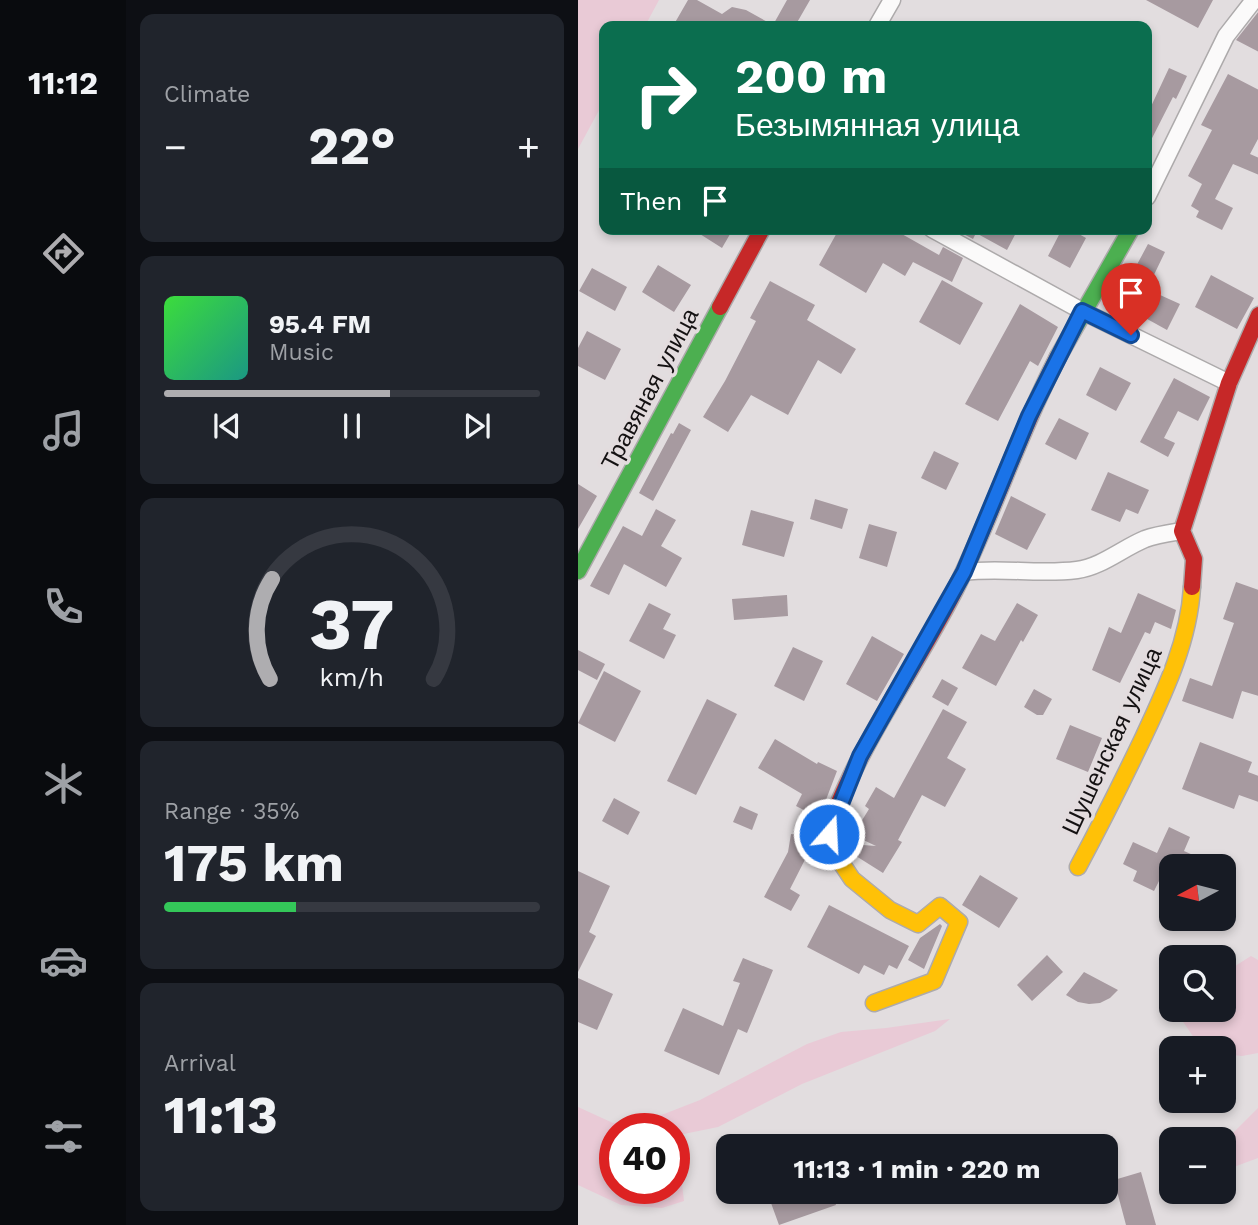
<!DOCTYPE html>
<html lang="en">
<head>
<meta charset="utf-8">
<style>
  body { margin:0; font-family:"Work Sans",sans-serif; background:#20242c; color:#f1f3f6; height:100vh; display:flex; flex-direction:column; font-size:26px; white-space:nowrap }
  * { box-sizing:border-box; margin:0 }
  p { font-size:23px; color:#9ea1a6 }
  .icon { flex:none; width:38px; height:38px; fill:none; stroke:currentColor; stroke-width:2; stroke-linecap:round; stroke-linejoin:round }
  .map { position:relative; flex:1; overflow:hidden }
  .side { display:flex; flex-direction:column; gap:14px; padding:14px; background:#0d0f14; width:452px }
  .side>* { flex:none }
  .top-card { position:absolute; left:21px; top:21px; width:553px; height:214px; border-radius:14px; box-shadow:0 4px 10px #0003; background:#0b6e4f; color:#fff; overflow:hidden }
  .needle { width:46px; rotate:263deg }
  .fabs { position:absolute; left:581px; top:854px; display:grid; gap:14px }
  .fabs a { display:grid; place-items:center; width:77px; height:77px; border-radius:14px; background:#171b24; box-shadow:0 4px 10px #0003; font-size:35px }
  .speed { position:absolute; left:21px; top:1113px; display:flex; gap:14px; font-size:35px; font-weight:700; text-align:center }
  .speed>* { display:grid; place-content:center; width:91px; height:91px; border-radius:50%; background:#171b24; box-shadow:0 4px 10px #0003; line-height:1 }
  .speed .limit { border:10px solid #d22; background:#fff; color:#111 }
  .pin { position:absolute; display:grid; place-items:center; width:60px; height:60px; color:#fff; margin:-72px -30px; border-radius:50% 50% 50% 0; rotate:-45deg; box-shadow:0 0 7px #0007 }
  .pin .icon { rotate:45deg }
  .me { position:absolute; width:77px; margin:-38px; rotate:19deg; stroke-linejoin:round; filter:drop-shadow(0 0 5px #0008) }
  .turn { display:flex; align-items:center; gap:24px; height:147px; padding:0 21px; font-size:32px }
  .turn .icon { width:91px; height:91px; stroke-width:2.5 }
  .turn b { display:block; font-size:49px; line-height:60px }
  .then { display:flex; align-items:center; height:66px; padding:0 21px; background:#0003; gap:14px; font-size:26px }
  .big { font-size:52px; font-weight:700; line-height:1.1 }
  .side .widget { flex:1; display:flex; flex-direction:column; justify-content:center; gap:10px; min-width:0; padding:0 24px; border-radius:14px; background:#20242c }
  .side .dial { align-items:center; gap:0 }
  .dial svg { height:182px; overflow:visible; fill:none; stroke:#363941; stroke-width:7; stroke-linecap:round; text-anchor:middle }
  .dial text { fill:#f1f3f6; stroke:none }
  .song { display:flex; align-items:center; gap:21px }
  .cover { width:84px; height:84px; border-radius:10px; background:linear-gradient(135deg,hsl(120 70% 55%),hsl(170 70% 35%)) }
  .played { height:7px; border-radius:4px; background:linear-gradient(90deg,#aeadb0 60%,#363941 60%) }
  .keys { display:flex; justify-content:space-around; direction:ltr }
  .heat { display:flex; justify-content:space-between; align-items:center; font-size:38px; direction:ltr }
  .charge { height:10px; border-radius:5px; background:linear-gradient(90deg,#34c759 35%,#363941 0) }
  .trip { position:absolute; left:138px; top:1134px; width:402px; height:70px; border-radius:14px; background:#171b24; box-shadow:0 4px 10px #0003; font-weight:700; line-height:70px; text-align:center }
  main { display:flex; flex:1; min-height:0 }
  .tab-bar { display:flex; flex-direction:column; width:126px; justify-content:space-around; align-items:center; background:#090b0e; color:#9ea1a6 }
  .tab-bar .icon { width:49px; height:49px }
  .tab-bar .current { color:#aeadb0 }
  .tab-bar b { font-size:32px; color:#f1f3f6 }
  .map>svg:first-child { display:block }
  .green { fill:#e9cad6 }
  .building { fill:#a79aa0 }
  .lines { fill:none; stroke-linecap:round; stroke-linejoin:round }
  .street-casing { stroke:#adaaab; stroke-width:19 }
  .fast-casing { stroke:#adaaab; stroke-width:19 }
  .slow-casing { stroke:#adaaab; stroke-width:19 }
  .jam-casing { stroke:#adaaab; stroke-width:19 }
  .street { stroke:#fbfafa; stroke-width:16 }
  .fast { stroke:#4caf50; stroke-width:16 }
  .slow { stroke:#ffc107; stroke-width:16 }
  .jam { stroke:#c62828; stroke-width:16 }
  .route-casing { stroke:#114b97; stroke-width:18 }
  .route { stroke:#1a73e8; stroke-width:12 }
  .labels { text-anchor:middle; stroke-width:7; stroke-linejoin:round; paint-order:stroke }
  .street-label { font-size:24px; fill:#141112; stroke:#e3dcde }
</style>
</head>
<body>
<main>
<nav class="tab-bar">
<b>11:12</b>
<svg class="icon current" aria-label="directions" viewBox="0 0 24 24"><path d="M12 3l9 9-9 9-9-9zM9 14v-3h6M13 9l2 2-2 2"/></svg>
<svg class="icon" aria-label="music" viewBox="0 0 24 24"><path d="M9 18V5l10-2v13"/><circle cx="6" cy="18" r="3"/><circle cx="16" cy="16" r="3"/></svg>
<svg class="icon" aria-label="phone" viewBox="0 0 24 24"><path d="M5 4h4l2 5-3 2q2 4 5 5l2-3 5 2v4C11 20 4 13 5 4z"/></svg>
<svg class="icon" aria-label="climate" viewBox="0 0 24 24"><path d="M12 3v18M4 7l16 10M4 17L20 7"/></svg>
<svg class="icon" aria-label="car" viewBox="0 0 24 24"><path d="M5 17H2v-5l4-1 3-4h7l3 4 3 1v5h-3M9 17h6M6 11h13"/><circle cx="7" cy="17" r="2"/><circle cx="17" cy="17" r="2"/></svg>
<svg class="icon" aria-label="filters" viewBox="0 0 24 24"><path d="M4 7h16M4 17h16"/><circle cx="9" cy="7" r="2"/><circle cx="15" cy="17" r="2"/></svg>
</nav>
<section class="side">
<div class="widget"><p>Climate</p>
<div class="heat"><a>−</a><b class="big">22°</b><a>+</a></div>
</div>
<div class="widget">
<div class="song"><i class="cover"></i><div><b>95.4 FM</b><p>Music</p></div></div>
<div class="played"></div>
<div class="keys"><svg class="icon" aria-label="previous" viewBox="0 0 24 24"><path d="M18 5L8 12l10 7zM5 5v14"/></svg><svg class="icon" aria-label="pause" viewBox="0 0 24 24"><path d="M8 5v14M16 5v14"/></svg><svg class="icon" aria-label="next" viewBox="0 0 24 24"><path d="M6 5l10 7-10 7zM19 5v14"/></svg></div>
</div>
<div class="widget dial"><svg viewBox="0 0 100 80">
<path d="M14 69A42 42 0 1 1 86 69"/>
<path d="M14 69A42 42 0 0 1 15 25" stroke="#aeadb0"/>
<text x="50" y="56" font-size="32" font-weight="700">37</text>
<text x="50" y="72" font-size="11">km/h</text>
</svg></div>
<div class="widget"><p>Range · 35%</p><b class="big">175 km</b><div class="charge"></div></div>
<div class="widget"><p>Arrival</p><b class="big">11:13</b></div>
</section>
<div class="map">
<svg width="681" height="1225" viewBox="0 0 681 1225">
  <rect width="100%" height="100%" fill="#e2dddf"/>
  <path class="green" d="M0,0H81L67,26H26V101L0,149Z
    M673,956L680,960V1053L664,1056L646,1054V1048H623L597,1010H646V973Z
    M372,1019L357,1031L224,1084L140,1127L96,1136V1129H37V1188H96V1171L103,1176L106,1201L84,1208L43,1205L0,1185V1107L35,1123L57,1122L86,1114L122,1100L229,1044L263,1032L308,1028Z
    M680,1108V1158L653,1168L646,1161V1142Z"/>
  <path class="building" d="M110,0H119L144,14L154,7L168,10L195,25L209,0H232L217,26H95Z
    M568,0H635L620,28Z
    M681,11V52L658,40Z
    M591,68L609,76L598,99L595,97L569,148V115Z
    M650,74L681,90V137L672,154L681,158V175L655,164L637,199L655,208L644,230L618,217L621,211L613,206L624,184L610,176L634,130L623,125Z
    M114,229H155L144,248Z
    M261,229H315L361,255L365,247L385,258L374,282L335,262L327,276L305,263L288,293L241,265Z
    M376,229H440L429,250L398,233L395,239Z
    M484,229H492L508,238L492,268L470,256Z
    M570,244L587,252L573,281L575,282L571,290L602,304L589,330L533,299L549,268L555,272Z
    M80,265L113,285L96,312L64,292Z
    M14,268L49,287L37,311L1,291Z
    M633,275L676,298L659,329L617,307Z
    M364,280L405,303L382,345L341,322Z
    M192,281L237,305L229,320L278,349L263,374L240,360L210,415L173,395L150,432L125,417L147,381L178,321L172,318Z
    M442,304L480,327L460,366L452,361L420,421L387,404Z
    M9,331L43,349L27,380L0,366V348Z
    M522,367L553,383L538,411L508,395Z
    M596,378L632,397L620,421L600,411L586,438L597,443L590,457L562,442Z
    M481,418L511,433L498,460L467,444Z
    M101,423L113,430L75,501L61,493L93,433L95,434Z
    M356,451L381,463L368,490L343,478Z
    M530,472L571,490L560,514L548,509L542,522L513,510Z
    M0,484L19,496L0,529Z
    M433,496L468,514L449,550L417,534Z
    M237,499L270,509L264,529L232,519Z
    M78,509L98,520L83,546L104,558L88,587L46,564L31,595L12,586L45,526L64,536Z
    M173,510L216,522L206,557L164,545Z
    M291,524L319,532L309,567L281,558Z
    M658,582L681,590V696L664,691L655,719L604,701L612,678L634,686L656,623L645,619Z
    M560,593L598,610L593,629L577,622L572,634L567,632L542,683L514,670L531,627L543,633Z
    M209,595L210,616L156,620L154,599Z
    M71,603L93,614L85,629L98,635L86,659L51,641Z
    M439,603L460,615L445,642L443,640L418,686L384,668L403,634L417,641Z
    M294,636L326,654L299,701L268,684Z
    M215,647L245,661L226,701L196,686Z
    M0,650L27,664L19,680L0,670Z
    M26,671L63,691L37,742L0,723Z
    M364,679L380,688L370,706L354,697Z
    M456,689L474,699L465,715H459L446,707Z
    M129,699L159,714L118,795L89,781Z
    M365,709L389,722L369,758L388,769L367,807L344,795L320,840L324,842L305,873L278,856L285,845L298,846L275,835L291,809L287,806L298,787L316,798Z
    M492,725L524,738L510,772L478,759Z
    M197,739L239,764L240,762L259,771L241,818L218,806L224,794L180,768Z
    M622,742L674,762L670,772L681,776V802L661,795L656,809L604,789Z
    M36,798L62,812L50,835L24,821Z
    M162,806L180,814L174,830L155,822Z
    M591,827L612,837L606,851L640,866H593V887L581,881L576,891L555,881L559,871L545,864L555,842L579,853Z
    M213,834L238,838L212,889L222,895L213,911L186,897L210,852Z
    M0,871L32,886L11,932L18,936L0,972Z
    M402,875L440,898L421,928L384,905Z
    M251,905L331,946L319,969L311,965L306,975L286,965L281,974L229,947Z
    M362,924L364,926L346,969L330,960L342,938Z
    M469,955L485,972L454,1001L439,985Z
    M165,958L195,970L169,1033L160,1029L141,1075L86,1051L105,1008L145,1026L162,983L155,981Z
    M506,972L540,990L532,998L522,1003L511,1004L500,1002L488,995Z
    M0,978L35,994L19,1030L0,1022Z
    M563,1172L578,1225H548L536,1180Z
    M189,1192H254L258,1205L201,1225Z"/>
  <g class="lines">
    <g class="street-casing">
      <path id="street" d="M299,26L314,0
        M569,197L648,36L676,0
        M354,229L504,311L651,383
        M386,572C423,567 461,575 499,570C523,567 545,548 567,539C578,535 592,533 604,531"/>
    </g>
    <g class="fast-casing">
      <path id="fast" d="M480,357L553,229
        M0,571L142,307"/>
    </g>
    <g class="slow-casing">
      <path id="slow" d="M260,805L252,840L256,852L274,879L312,910L340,924L362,906L381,922L356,981L296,1003
        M500,867C523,824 545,780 566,736C588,689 611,640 614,587"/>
    </g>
    <g class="jam-casing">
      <path id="jam" d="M142,307L184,229
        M614,587L616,559L604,531L651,383L681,315
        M260,805C291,730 340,663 377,590C415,514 441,432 480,357"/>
    </g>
    <use href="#street" class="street"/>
    <use href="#fast" class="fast"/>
    <use href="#slow" class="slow"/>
    <use href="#jam" class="jam"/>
  </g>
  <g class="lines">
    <g class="route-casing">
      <path id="route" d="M251,834L282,756L386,572L451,416L504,311L553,335"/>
    </g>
    <use href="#route" class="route"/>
  </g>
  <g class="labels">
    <g class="street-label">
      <text transform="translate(72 389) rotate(-62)" y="8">Травяная улица</text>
      <text transform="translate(534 741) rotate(-65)" y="8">Шушенская улица</text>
    </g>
  </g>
</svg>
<div class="fabs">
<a><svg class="needle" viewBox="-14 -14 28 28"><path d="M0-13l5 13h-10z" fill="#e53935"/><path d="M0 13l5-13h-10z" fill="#9ea1a6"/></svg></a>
<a><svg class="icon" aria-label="search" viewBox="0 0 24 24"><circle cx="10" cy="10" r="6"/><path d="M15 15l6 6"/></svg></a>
<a>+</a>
<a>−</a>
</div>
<div class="speed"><div class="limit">40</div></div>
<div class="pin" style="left:553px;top:335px;background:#d93025"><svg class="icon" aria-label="arrive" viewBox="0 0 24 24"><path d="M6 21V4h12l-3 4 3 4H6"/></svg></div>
<svg class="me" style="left:251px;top:834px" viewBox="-20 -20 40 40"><circle r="17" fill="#1a73e8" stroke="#fff" stroke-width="3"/><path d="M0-11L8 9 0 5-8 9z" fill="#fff"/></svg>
<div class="trip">11:13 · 1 min · 220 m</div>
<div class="top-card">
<div class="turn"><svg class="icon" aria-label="right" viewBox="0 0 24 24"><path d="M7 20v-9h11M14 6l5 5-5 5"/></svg><div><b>200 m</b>Безымянная улица</div></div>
<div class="then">Then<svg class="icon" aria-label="arrive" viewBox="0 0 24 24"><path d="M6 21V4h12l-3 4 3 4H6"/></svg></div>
</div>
</div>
</main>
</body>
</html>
